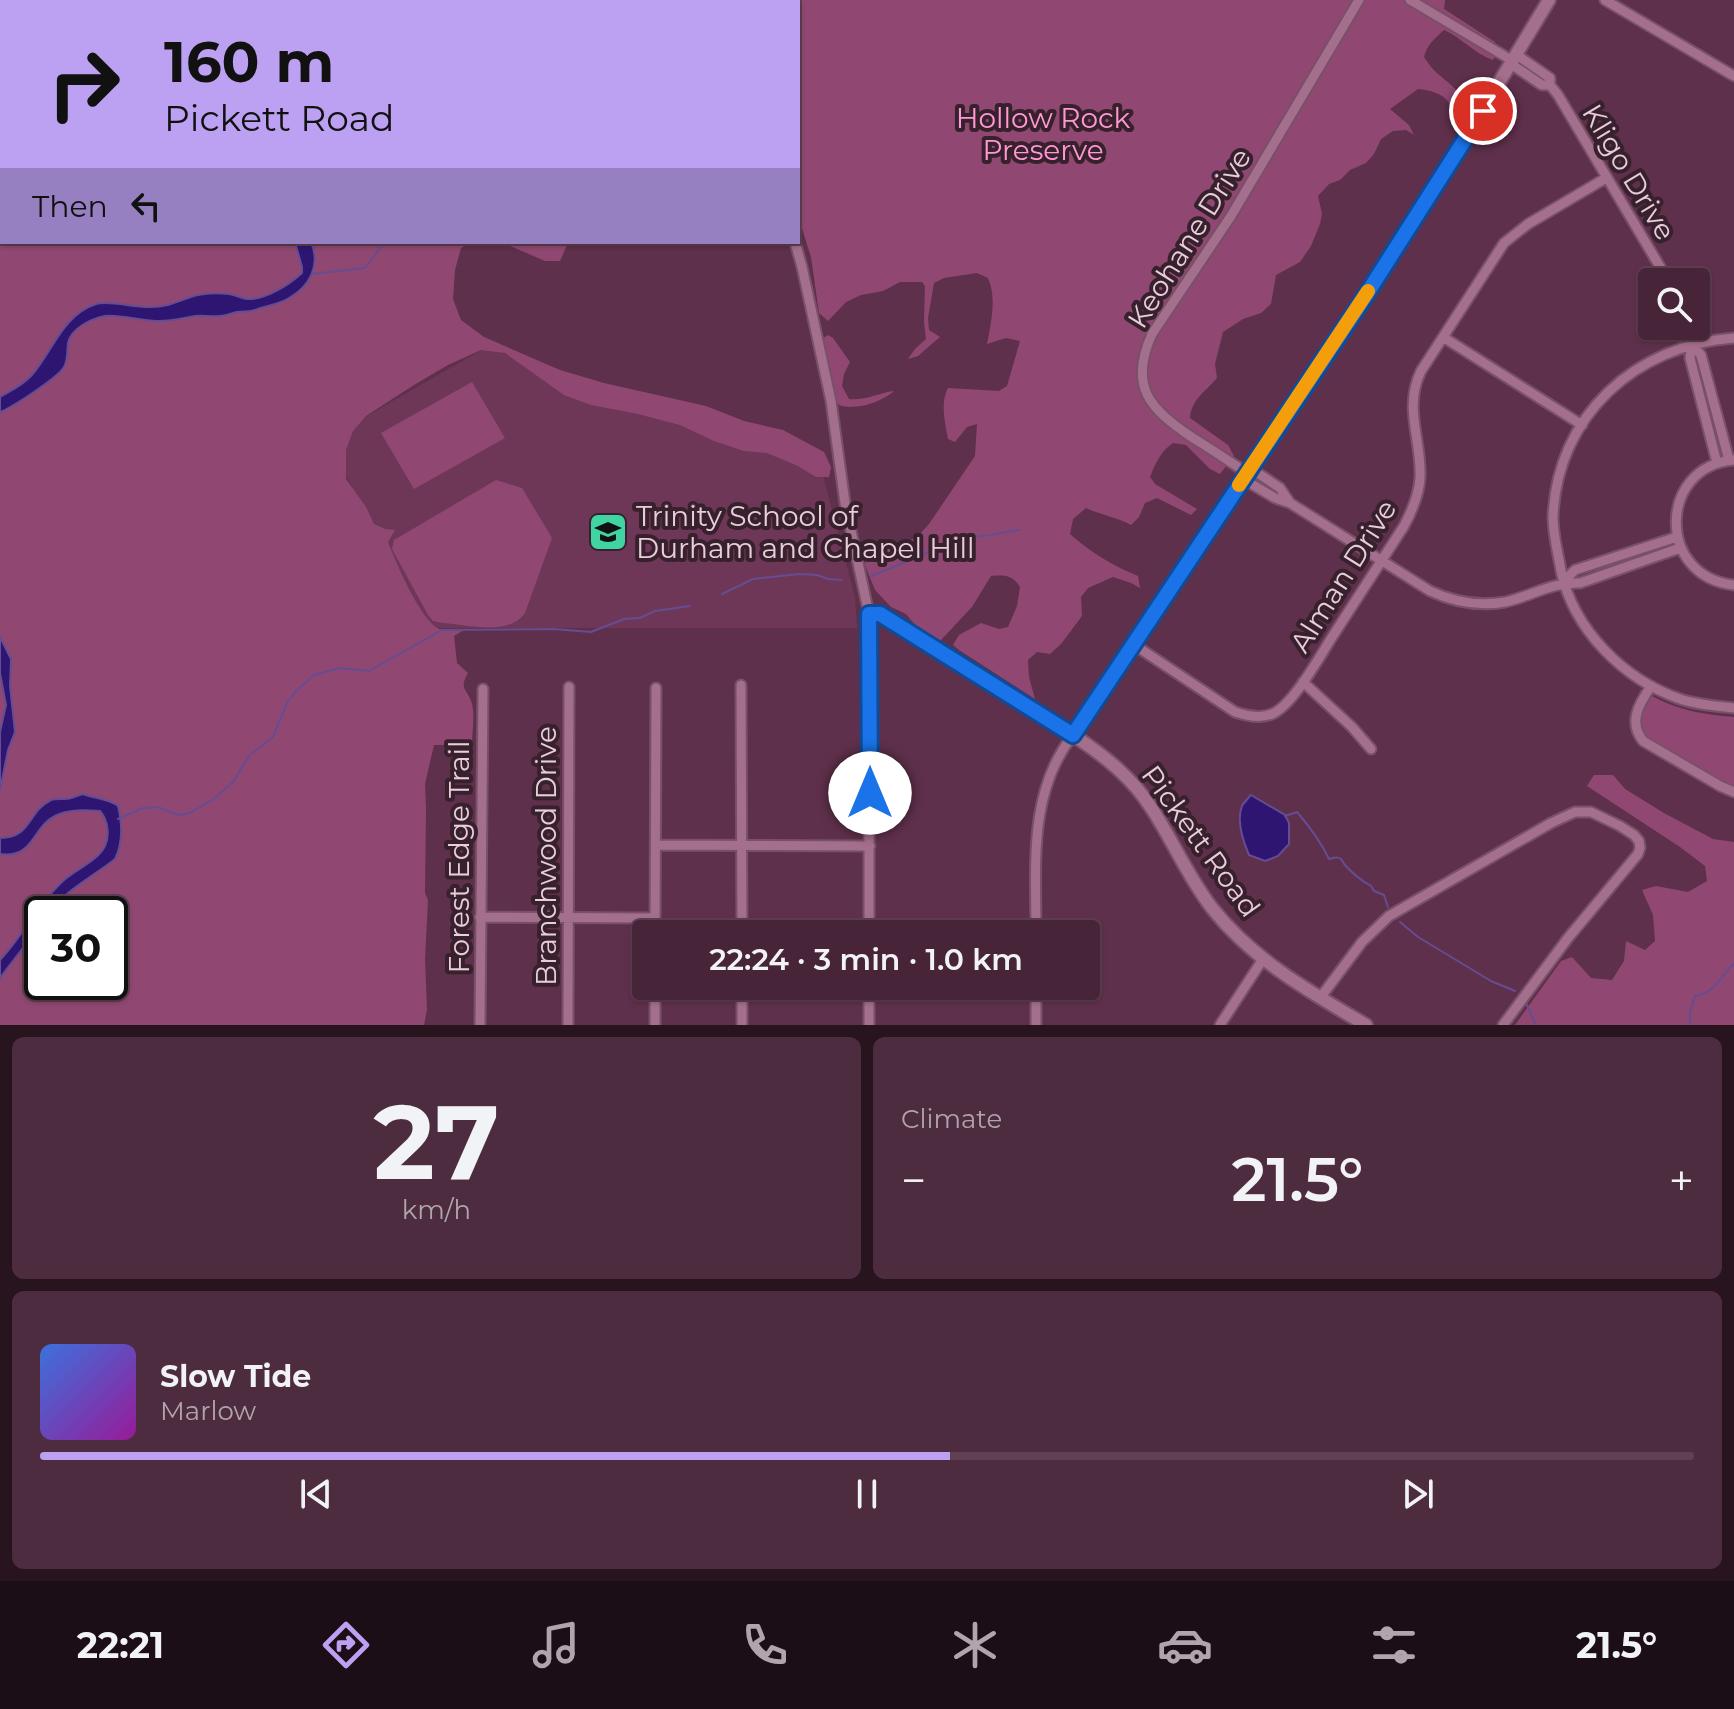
<!DOCTYPE html>
<html lang="en">
<head>
<meta charset="utf-8">
<style>
  body { margin:0; font-family:Montserrat,sans-serif; background:#4e2c40; color:#f1f3f6; height:100vh; display:flex; flex-direction:column; font-size:30px; white-space:nowrap }
  * { box-sizing:border-box; margin:0 }
  p { font-size:26px; color:#b0a4ae }
  .icon { flex:none; width:44px; height:44px; fill:none; stroke:currentColor; stroke-width:2; stroke-linecap:round; stroke-linejoin:round }
  .map { position:relative; height:1025px; overflow:hidden }
  .panel { display:flex; flex-direction:column; gap:12px; padding:12px; background:#27141f; flex:1 }
  .panel>* { flex:none }
  .hud { position:absolute; left:0px; top:0px; width:800px; height:244px; box-shadow:0 2px 6px #0004,0 0 0 2px #5f4153; background:#bca0f2; color:#111; overflow:hidden }
  .controls { position:absolute; left:1638px; top:268px; display:grid; gap:16px }
  .controls a { display:grid; place-items:center; width:72px; height:72px; border-radius:8px; background:#472438; box-shadow:0 2px 6px #0004,0 0 0 2px #5f4153; font-size:40px }
  .speed { position:absolute; left:24px; top:896px; display:flex; gap:16px; font-size:40px; font-weight:700; text-align:center }
  .speed>* { display:grid; place-content:center; width:104px; height:104px; border-radius:50%; background:#472438; box-shadow:0 2px 6px #0004,0 0 0 2px #5f4153; line-height:1 }
  .speed .limit { border:4px solid #111; border-radius:12px; background:#fff; color:#111 }
  .pin { position:absolute; display:grid; place-items:center; width:68px; height:68px; color:#fff; margin:-34px; border:4px solid #fff; border-radius:50%; box-shadow:0 2px 8px #0007 }
  .me { position:absolute; width:88px; margin:-44px; rotate:0deg; stroke-linejoin:round; filter:drop-shadow(0 0 6px #0008) }
  .turn { display:flex; align-items:center; gap:28px; height:168px; padding:0 32px; font-size:36px }
  .turn .icon { width:104px; height:104px; stroke-width:2.5 }
  .turn b { display:block; font-size:56px; line-height:68px }
  .then { display:flex; align-items:center; height:76px; padding:0 32px; background:#0003; gap:16px; font-size:30px }
  .big { font-size:60px; font-weight:600; line-height:1.1 }
  .panel .card { flex:1; display:flex; flex-direction:column; justify-content:center; gap:12px; min-width:0; padding:0 28px; border-radius:12px; background:#4e2c40 }
  .panel .dial { align-items:center; gap:0 }
  .dial b { font-size:104px; line-height:1 }
  .song { display:flex; align-items:center; gap:24px }
  .cover { width:96px; height:96px; border-radius:12px; background:linear-gradient(135deg,hsl(220 70% 55%),hsl(300 70% 35%)) }
  .played { height:8px; border-radius:4px; background:linear-gradient(90deg,#bca0f2 55%,#5f4153 55%) }
  .keys { display:flex; justify-content:space-around; direction:ltr }
  .heat { display:flex; justify-content:space-between; align-items:center; font-size:44px; direction:ltr }
  .panel .tiles { flex:1; display:grid; gap:12px; grid-template-columns:1fr 1fr }
  .card:last-child { grid-column:span 2 }
  .trip { position:absolute; left:632px; top:920px; width:468px; height:80px; border-radius:8px; background:#472438; box-shadow:0 2px 6px #0004,0 0 0 2px #5f4153; font-weight:600; line-height:80px; text-align:center }
  .tab-bar { display:flex; height:128px; justify-content:space-around; align-items:center; background:#1c0e16; color:#b0a4ae }
  .tab-bar .icon { width:56px; height:56px }
  .tab-bar .active { color:#bca0f2 }
  .tab-bar b { font-size:36px; color:#f1f3f6 }
  .map>svg:first-child { display:block }
  .built { fill:#6e3757 }
  .green { fill:#904872; fill-rule:evenodd }
  .water { fill:#2e1572; stroke:#664c92; stroke-width:2 }
  .lines { fill:none; stroke-linecap:round; stroke-linejoin:round }
  .stream { stroke:#664c92; stroke-width:2 }
  .minor-casing { stroke:#785068; stroke-width:13 }
  .tertiary-casing { stroke:#785068; stroke-width:16 }
  .minor { stroke:#a46f8c; stroke-width:9 }
  .tertiary { stroke:#a46f8c; stroke-width:12 }
  .route-casing { stroke:#114b97; stroke-width:20 }
  .route { stroke:#1a73e8; stroke-width:14 }
  .slow { stroke:#f59e0b; stroke-width:14 }
  .labels { text-anchor:middle; stroke-width:8; stroke-linejoin:round; paint-order:stroke }
  .park-label { font-size:28px; fill:#ff97d2; stroke:#37212d }
  .street-label { font-size:28px; fill:#eaccdc; stroke:#37212d }
  .poi-label { font-size:28px; fill:#eaccdc; stroke:#37212d; text-anchor:start }
</style>
</head>
<body>
<div class="map">
<svg width="1734" height="1025" viewBox="0 0 1734 1025">
  <rect width="100%" height="100%" fill="#5f304b"/>
  <path class="built" d="M487,347L821,468L855,597L857,628H430L337,460L349,426Z"/>
  <path class="green" d="M0,0H1445L1444,9L1495,42L1496,53L1493,60C1475,54 1462,38 1444,30C1435,38 1427,45 1424,57C1428,63 1432,69 1437,73C1455,89 1473,98 1456,123C1453,116 1453,109 1449,103C1443,93 1429,90 1418,89L1390,109L1409,125L1414,135L1406,130L1393,131L1381,139L1374,154L1366,163L1350,170L1340,180L1329,184L1318,196L1322,214L1320,224L1311,246L1300,262L1276,275L1271,304L1261,313L1243,319L1223,332L1215,364L1217,378C1206,391 1191,400 1190,418L1228,445L1234,456L1220,474L1210,469L1186,445L1173,443C1161,451 1155,464 1150,477L1155,484L1197,509L1191,515L1157,498L1145,503L1139,517L1131,525C1117,517 1101,515 1086,508L1073,519L1070,534C1090,552 1113,566 1138,576L1140,588L1131,583L1113,577L1088,588L1081,597L1082,616L1061,644L1050,654L1037,652L1028,660L1029,677L1035,699L959,650L953,645L959,635L981,623L999,629L1008,627L1017,606L1020,587C1013,575 1004,575 991,576L972,607L940,641L915,625L906,614L891,607L875,590L865,565L866,556L875,552L904,544L918,536L929,524L975,456L977,424L967,427L955,442L948,439C945,423 940,403 948,388L999,391L1007,386L1020,341L1006,338L987,344C991,323 997,298 988,278L977,273L944,278L934,283L928,318L929,330L940,337L918,356L908,359L915,349L926,339L924,322L925,286L922,282H900L883,291L861,295L846,302L828,321L819,313L811,257L798,216V2H2V242H472L461,248L455,270L453,299L461,320L484,337L560,370L604,383L706,406L744,421L783,430L824,452L831,467L829,477H816L798,466L767,453L744,451L714,441L680,425L638,414L591,405L564,395L505,353L481,350L448,365L414,385L366,416L353,431L346,450V479L366,507L374,524L385,529L395,530L388,542C396,562 420,620 439,629C445,631 457,630 464,630L454,636L457,663L468,673C458,690 468,689 472,704C475,716 472,732 472,745H434L425,784L426,809L425,893L428,900L425,959L427,1010L424,1025H0ZM42,914H110V982H42Z
    M501,242H566L567,245L560,261H545Z
    M828,335L833,338L850,362L844,374L842,386L849,399C865,401 878,393 894,391C882,402 855,411 839,405L833,393L822,339Z
    M472,382L505,438L414,489L381,433Z
    M496,480L522,488L552,538L525,613C509,636 468,625 443,623L433,621L428,615L392,549L394,540Z
    M1650,695C1677,710 1704,715 1734,717V787L1725,784L1644,736C1635,721 1642,709 1650,695Z
    M1594,775H1613L1625,789L1664,813L1713,839L1734,842V1025H1515L1561,961L1572,957L1591,978L1612,980L1624,961L1626,941L1645,950L1655,941L1653,915L1642,890L1656,886L1688,892L1707,881L1705,866L1680,847L1587,786Z"/>
  <path class="water" d="M295,242H311C321,265 310,286 289,298C280,304 266,306 255,310C250,312 243,311 237,312C231,313 225,316 219,316C212,317 203,315 195,316C183,318 172,321 159,321C145,321 116,314 105,316C91,319 71,328 68,343C67,351 68,360 64,367C59,377 11,408 0,412V397C10,391 23,385 31,376C52,353 62,315 96,304C109,300 135,308 151,307C171,307 181,299 198,295C207,293 220,293 229,294C235,295 241,298 247,299C265,300 289,285 302,273V267Z
    M0,637L11,659L10,686L15,732L8,750L0,790V732L6,705L0,673Z
    M83,794C95,799 108,798 118,806C122,823 123,843 115,859C94,876 64,891 48,914H42V923L0,978V960C23,936 37,905 62,882C74,870 97,862 105,846C110,836 108,820 100,811C86,810 68,809 55,816C32,827 34,859 0,854V838C32,838 27,812 51,800C56,798 65,800 71,798C75,797 79,795 83,794Z
    M1251,795L1285,815L1289,823V844L1278,856L1265,861L1249,855C1243,841 1236,821 1242,806C1242,805 1250,796 1251,795Z"/>
  <g class="lines">
    <path class="stream" d="M636,2L637,0
      M312,274L365,268L385,242
      M871,576L939,548L970,538L1020,530
      M722,594L753,579L799,574L817,575L828,579L842,580
      M1285,816L1297,812C1309,826 1321,842 1329,859C1333,858 1337,856 1341,859C1343,861 1343,863 1345,865C1352,873 1362,881 1371,886L1374,891L1384,895L1388,907
      M118,819L143,808L158,807L178,815L190,813L215,798L233,782L249,756L273,737L287,703L296,691L314,675L340,668L369,671L442,630L553,629L591,632L624,619L640,618L655,611L690,606
      M1400,922L1418,937L1491,981L1515,991
      M1526,1003L1536,1025
      M1690,1025V1012L1695,996C1713,995 1722,975 1734,963"/>
    <g class="minor-casing">
      <path id="minor" d="M724,0V2
        M1410,0L1513,61
        M1605,0L1734,76
        M1517,55L1550,78V85L1558,95L1669,282
        M1511,64L1542,85H1550
        M795,242L802,267L831,401L845,503L869,614V934
        M1687,326L1692,344L1690,358L1717,463
        M1443,337L1582,425
        M1734,338C1636,345 1557,415 1553,517C1553,536 1558,552 1561,571C1574,630 1623,679 1680,699C1698,705 1716,706 1734,708
        M1692,344L1701,355L1729,460
        M1734,460C1658,466 1656,577 1734,585
        M1250,468L1280,488L1290,503
        M1247,473C1229,461 1211,449 1193,438C1150,409 1128,387 1152,334L1231,216L1359,0
        M1243,479L1275,498L1290,503L1430,591C1454,602 1478,607 1505,602C1532,596 1551,582 1580,583L1680,548
        M1563,582L1575,570L1677,537
        M869,614H880L1073,735C1028,792 1036,866 1036,934
        M1133,644L1235,712C1247,716 1260,719 1272,714C1294,705 1322,652 1336,631C1359,596 1381,561 1404,526C1412,511 1419,495 1420,478C1422,440 1403,408 1421,371L1504,243L1528,224L1606,178
        M1303,682L1352,727L1371,749
        M741,685L742,934
        M1651,686C1639,704 1628,722 1643,741L1720,786L1734,792
        M656,845L870,846
        M480,917L655,918
        M655,934L656,688
        M1320,998L1362,942L1389,916L1551,823L1575,812H1591L1620,826L1634,835L1639,841L1640,848L1638,854L1568,938L1503,1025
        M480,1025L483,689
        M568,1025L569,687
        M655,1025V986
        M742,1025V986
        M869,1025V986
        M1036,1025V986
        M1220,1025L1263,959"/>
    </g>
    <g class="tertiary-casing">
      <path id="tertiary" d="M1366,1025C1310,992 1253,960 1212,908C1188,877 1173,841 1152,809C1132,777 1103,755 1073,735L1428,200L1549,0"/>
    </g>
    <use href="#minor" class="minor"/>
    <use href="#tertiary" class="tertiary"/>
  </g>
  <g class="lines">
    <g class="route-casing">
      <path id="route" d="M870,793L869,614H880L1073,735L1366,295L1483,111"/>
    </g>
    <use href="#route" class="route"/>
    <path class="slow" d="M1239,485L1368,291"/>
  </g>
  <defs>
    <g id="school-square" transform="scale(2)"><rect x="-9" y="-9" width="18" height="18" rx="4" fill="#40d4a2" stroke="#37212d"/><path d="M0-5L7-2L0 1L-7-2ZM-4 1L0 2.5L4 1V4Q0 6-4 4Z" fill="#111"/></g>
  </defs>
  <g fill-rule="evenodd">
    <use href="#school-square" x="608" y="532"/>
  </g>
  <g class="labels">
    <g class="park-label">
      <text x="1043" y="128">Hollow Rock<tspan x="1043" dy="32">Preserve</tspan></text>
    </g>
    <g class="street-label">
      <text transform="translate(1629 172) rotate(59)" y="10">Kligo Drive</text>
      <text transform="translate(1189 238) rotate(-58)" y="10">Keohane Drive</text>
      <text transform="translate(1343 576) rotate(-58)" y="10">Alman Drive</text>
      <text transform="translate(1201 841) rotate(54)" y="10">Pickett Road</text>
      <text transform="translate(546 856) rotate(-90)" y="10">Branchwood Drive</text>
      <text transform="translate(459 857) rotate(-90)" y="10">Forest Edge Trail</text>
    </g>
    <g class="poi-label">
      <text x="636" y="526">Trinity School of<tspan x="636" dy="32">Durham and Chapel Hill</tspan></text>
    </g>
  </g>
</svg>
<div class="controls">
<a><svg class="icon" aria-label="search" viewBox="0 0 24 24"><circle cx="10" cy="10" r="6"/><path d="M15 15l6 6"/></svg></a>
</div>
<div class="speed"><div class="limit">30</div></div>
<div class="pin" style="left:1483px;top:111px;background:#d93025"><svg class="icon" aria-label="arrive" viewBox="0 0 24 24"><path d="M6 21V4h12l-3 4 3 4H6"/></svg></div>
<svg class="me" style="left:870px;top:793px" viewBox="-20 -20 40 40"><circle r="19" fill="#fff"/><path d="M0-13L10 11 0 6-10 11z" fill="#1a73e8"/></svg>
<div class="trip">22:24 · 3 min · 1.0 km</div>
<div class="hud">
<div class="turn"><svg class="icon" aria-label="right" viewBox="0 0 24 24"><path d="M7 20v-9h11M14 6l5 5-5 5"/></svg><div><b>160 m</b>Pickett Road</div></div>
<div class="then">Then<svg class="icon" aria-label="left" viewBox="0 0 24 24"><path d="M17 20v-9H6M10 6l-5 5 5 5"/></svg></div>
</div>
</div>
<section class="panel">
<div class="tiles">
<div class="card dial"><b>27</b><p>km/h</p></div>
<div class="card"><p>Climate</p>
<div class="heat"><a>−</a><b class="big">21.5°</b><a>+</a></div>
</div>
<div class="card">
<div class="song"><i class="cover"></i><div><b>Slow Tide</b><p>Marlow</p></div></div>
<div class="played"></div>
<div class="keys"><svg class="icon" aria-label="previous" viewBox="0 0 24 24"><path d="M18 5L8 12l10 7zM5 5v14"/></svg><svg class="icon" aria-label="pause" viewBox="0 0 24 24"><path d="M8 5v14M16 5v14"/></svg><svg class="icon" aria-label="next" viewBox="0 0 24 24"><path d="M6 5l10 7-10 7zM19 5v14"/></svg></div>
</div>
</div>
</section>
<nav class="tab-bar">
<b>22:21</b>
<svg class="icon active" aria-label="directions" viewBox="0 0 24 24"><path d="M12 3l9 9-9 9-9-9zM9 14v-3h6M13 9l2 2-2 2"/></svg>
<svg class="icon" aria-label="music" viewBox="0 0 24 24"><path d="M9 18V5l10-2v13"/><circle cx="6" cy="18" r="3"/><circle cx="16" cy="16" r="3"/></svg>
<svg class="icon" aria-label="phone" viewBox="0 0 24 24"><path d="M5 4h4l2 5-3 2q2 4 5 5l2-3 5 2v4C11 20 4 13 5 4z"/></svg>
<svg class="icon" aria-label="climate" viewBox="0 0 24 24"><path d="M12 3v18M4 7l16 10M4 17L20 7"/></svg>
<svg class="icon" aria-label="car" viewBox="0 0 24 24"><path d="M5 17H2v-5l4-1 3-4h7l3 4 3 1v5h-3M9 17h6M6 11h13"/><circle cx="7" cy="17" r="2"/><circle cx="17" cy="17" r="2"/></svg>
<svg class="icon" aria-label="filters" viewBox="0 0 24 24"><path d="M4 7h16M4 17h16"/><circle cx="9" cy="7" r="2"/><circle cx="15" cy="17" r="2"/></svg>
<b>21.5°</b>
</nav>
</body>
</html>
